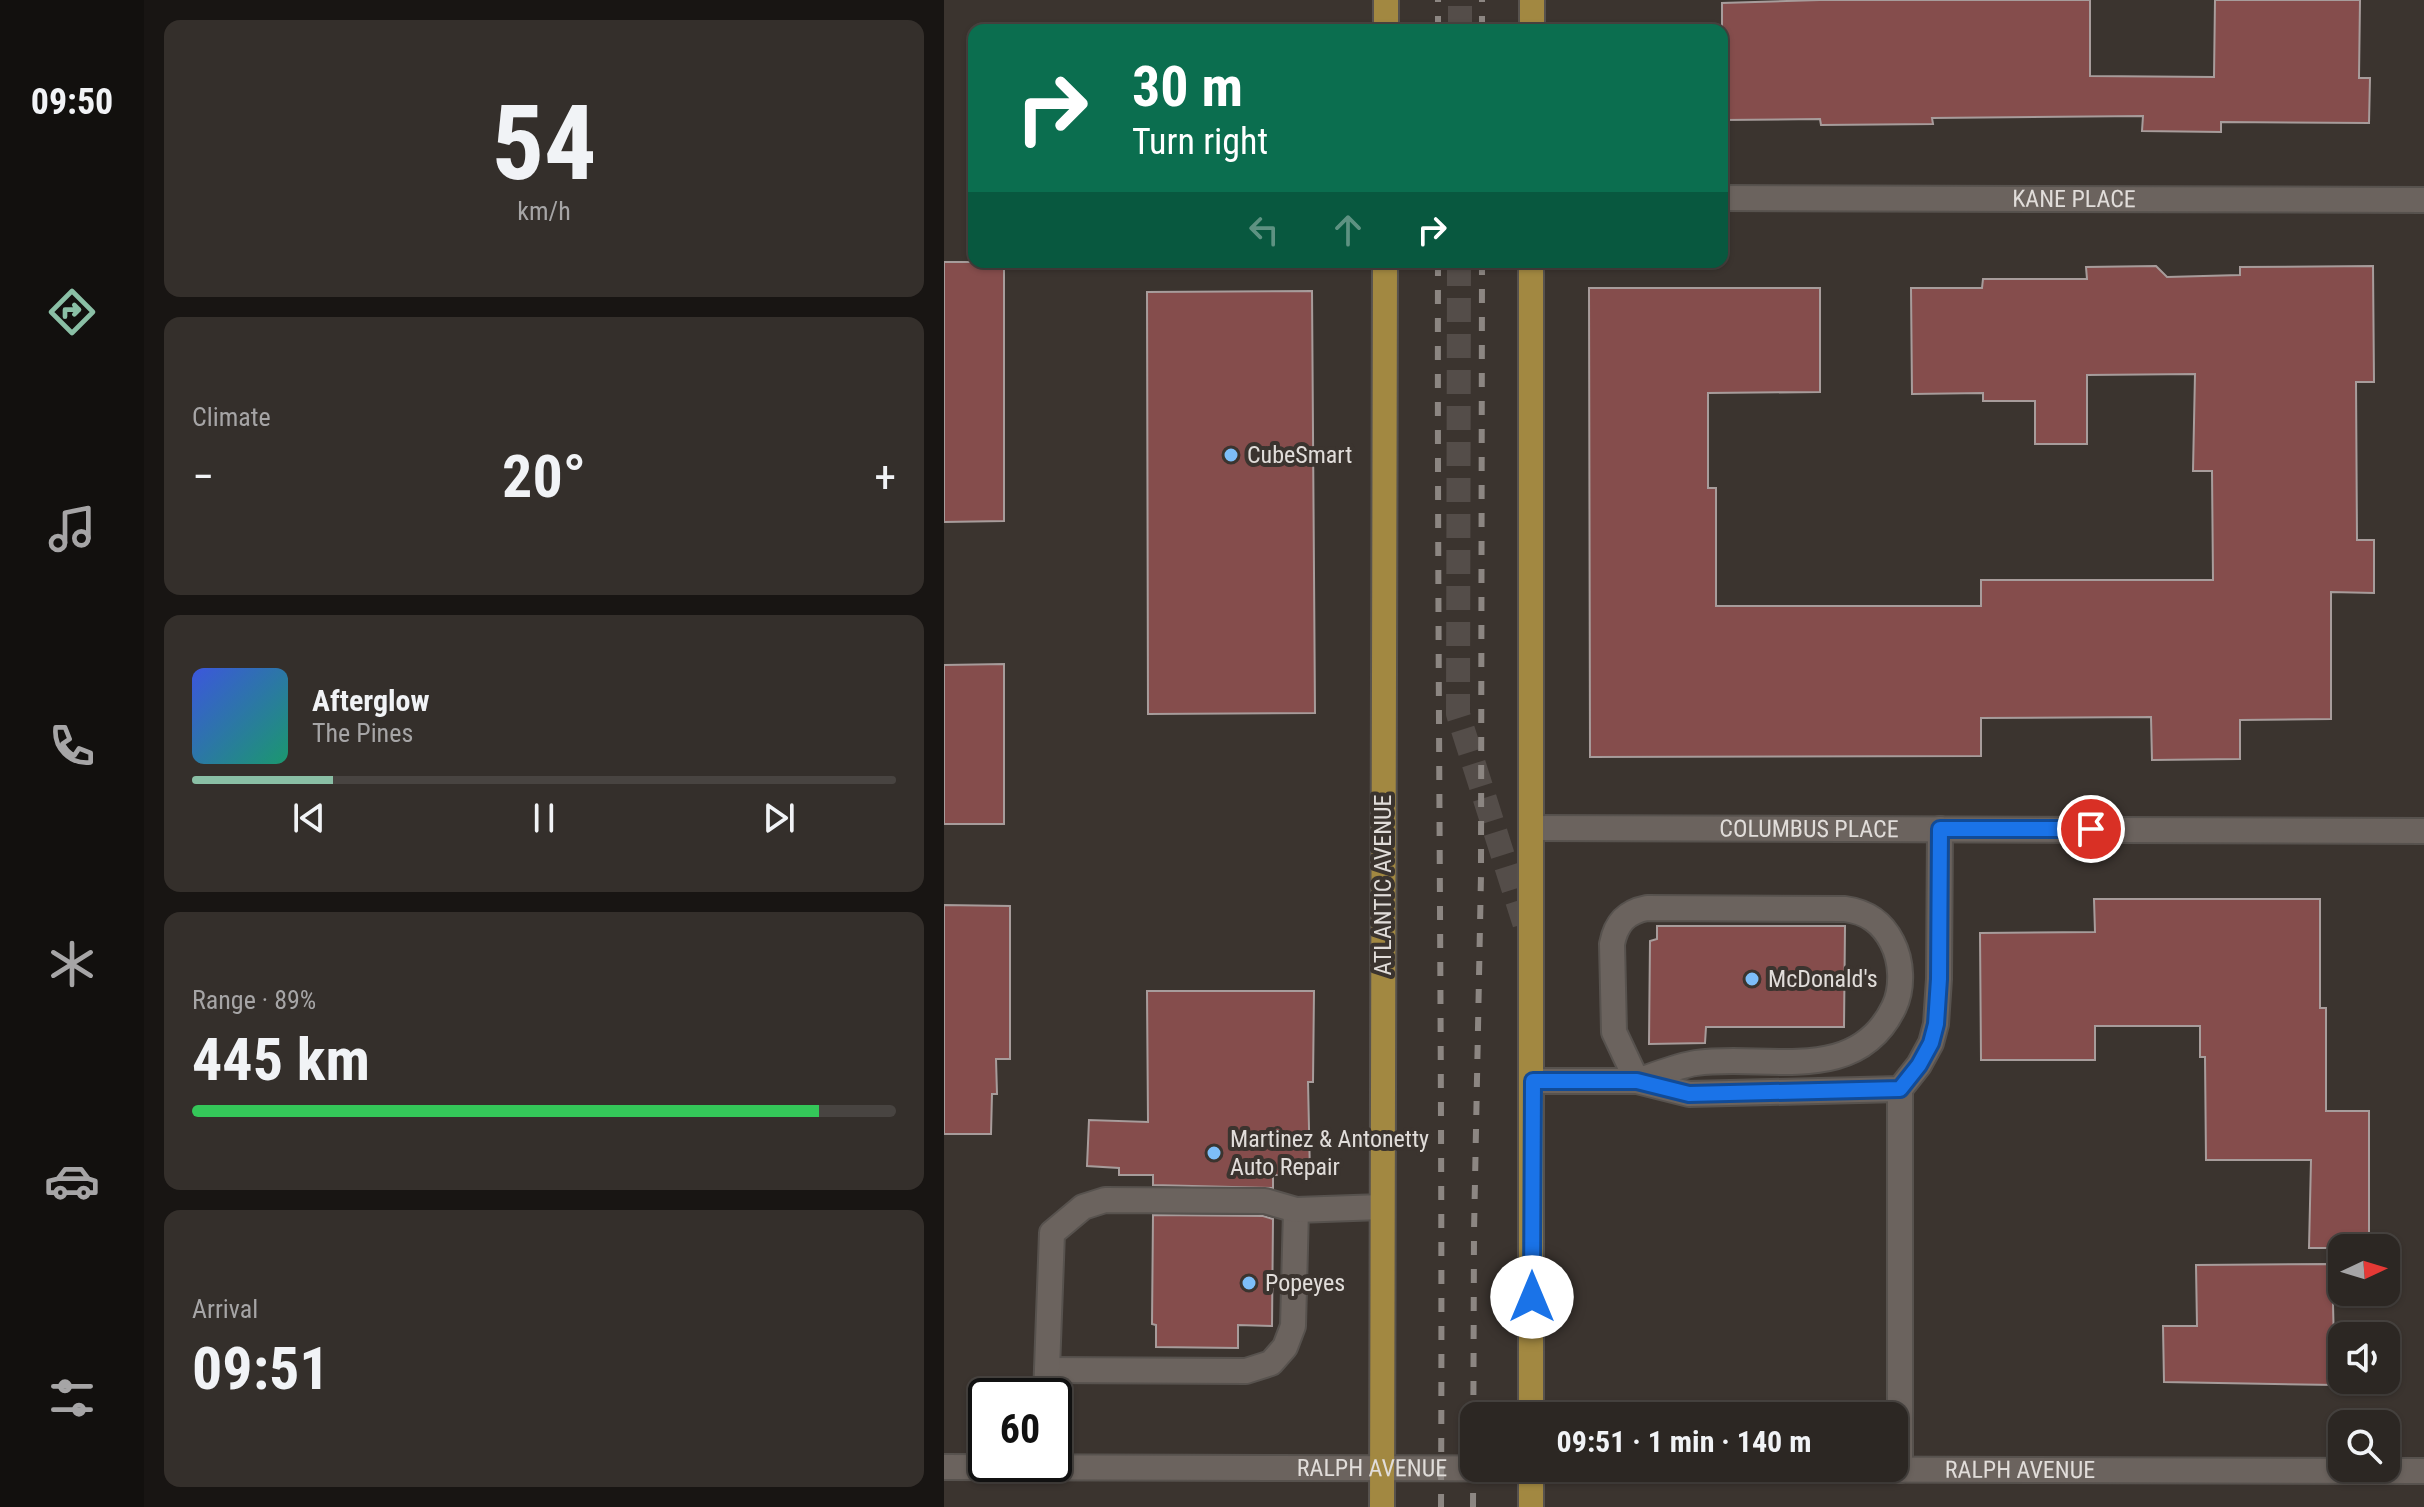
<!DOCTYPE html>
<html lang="en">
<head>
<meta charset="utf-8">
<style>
  body { margin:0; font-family:"Roboto Condensed",sans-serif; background:#342f2b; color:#f1f3f6; height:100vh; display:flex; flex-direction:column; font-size:30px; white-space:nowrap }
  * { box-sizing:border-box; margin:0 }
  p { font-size:26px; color:#a6a5a6 }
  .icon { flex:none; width:44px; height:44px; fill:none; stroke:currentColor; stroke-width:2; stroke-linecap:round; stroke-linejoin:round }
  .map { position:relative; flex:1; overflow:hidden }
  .drawer { display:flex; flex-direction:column; gap:20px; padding:20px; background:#181513; width:800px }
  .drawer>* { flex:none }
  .top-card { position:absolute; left:24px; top:24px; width:760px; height:244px; border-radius:16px; box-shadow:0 2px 6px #0004,0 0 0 2px #484441; background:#0b6e4f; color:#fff; overflow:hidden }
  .needle { width:52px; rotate:86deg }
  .buttons { position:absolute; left:1384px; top:1234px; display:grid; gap:16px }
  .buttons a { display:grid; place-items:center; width:72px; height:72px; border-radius:16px; background:#2c2723; box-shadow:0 2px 6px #0004,0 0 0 2px #484441; font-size:40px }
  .speed { position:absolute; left:24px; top:1378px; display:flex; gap:16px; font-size:40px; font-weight:700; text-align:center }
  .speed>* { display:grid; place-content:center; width:104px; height:104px; border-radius:50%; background:#2c2723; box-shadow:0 2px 6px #0004,0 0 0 2px #484441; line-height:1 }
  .speed .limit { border:4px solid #111; border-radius:12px; background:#fff; color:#111 }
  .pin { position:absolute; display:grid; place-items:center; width:68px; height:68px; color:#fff; margin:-34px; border:4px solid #fff; border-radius:50%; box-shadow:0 2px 8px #0007 }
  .me { position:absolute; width:88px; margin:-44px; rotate:0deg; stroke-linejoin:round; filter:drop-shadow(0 0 6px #0008) }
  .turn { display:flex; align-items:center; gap:28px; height:168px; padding:0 32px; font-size:36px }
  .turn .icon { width:104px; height:104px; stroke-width:2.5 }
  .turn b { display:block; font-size:56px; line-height:68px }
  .lanes { display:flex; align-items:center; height:76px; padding:0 32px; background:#0003; justify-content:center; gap:40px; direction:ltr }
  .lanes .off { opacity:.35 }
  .big { font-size:60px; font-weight:700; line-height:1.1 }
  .drawer .widget { flex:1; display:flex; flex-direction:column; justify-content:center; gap:12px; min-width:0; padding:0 28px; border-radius:16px; background:#342f2b }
  .drawer .dial { align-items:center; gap:0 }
  .dial b { font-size:104px; line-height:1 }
  .song { display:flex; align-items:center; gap:24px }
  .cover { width:96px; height:96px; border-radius:12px; background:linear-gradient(135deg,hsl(230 70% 55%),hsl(160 70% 35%)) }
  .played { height:8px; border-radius:4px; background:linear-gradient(90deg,#8abfa5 20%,#484441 20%) }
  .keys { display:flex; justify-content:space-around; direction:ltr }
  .heat { display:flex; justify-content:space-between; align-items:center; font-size:44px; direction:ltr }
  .charge { height:12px; border-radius:6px; background:linear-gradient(90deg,#34c759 89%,#484441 0) }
  .trip { position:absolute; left:516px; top:1402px; width:448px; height:80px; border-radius:16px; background:#2c2723; box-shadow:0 2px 6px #0004,0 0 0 2px #484441; font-weight:700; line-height:80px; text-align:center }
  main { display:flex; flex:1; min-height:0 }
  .tab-bar { display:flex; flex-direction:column; width:144px; justify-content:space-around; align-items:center; background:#12100e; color:#a6a5a6 }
  .tab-bar .icon { width:56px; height:56px }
  .tab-bar .current { color:#8abfa5 }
  .tab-bar b { font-size:36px; color:#f1f3f6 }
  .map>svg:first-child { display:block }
  .building { fill:#854d4c; stroke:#a79c9b; stroke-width:2 }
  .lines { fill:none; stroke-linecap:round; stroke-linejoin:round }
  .major-tunnel { stroke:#544d49; stroke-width:24; stroke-dasharray:24 12; stroke-linecap:butt }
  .minor-casing { stroke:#57524e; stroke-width:28 }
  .major-casing { stroke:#57524e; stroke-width:28 }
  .minor { stroke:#6b635e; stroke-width:24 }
  .major { stroke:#a28841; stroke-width:24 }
  .rail { stroke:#8c8682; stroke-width:6; stroke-dasharray:14 14; stroke-linecap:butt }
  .route-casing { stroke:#114b97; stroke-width:20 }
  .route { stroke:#1a73e8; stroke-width:14 }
  .poi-dot { fill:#7dbef9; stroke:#3b342f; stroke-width:3 }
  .labels { text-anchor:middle; stroke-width:8; stroke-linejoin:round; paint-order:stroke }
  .street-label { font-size:24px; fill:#e1ddda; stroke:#3b342f }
  .poi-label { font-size:24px; fill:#e1ddda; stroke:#3b342f; text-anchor:start }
</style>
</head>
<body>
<main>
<nav class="tab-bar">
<b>09:50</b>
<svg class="icon current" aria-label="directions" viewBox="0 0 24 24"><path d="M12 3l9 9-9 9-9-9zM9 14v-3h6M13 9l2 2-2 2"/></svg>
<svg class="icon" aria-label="music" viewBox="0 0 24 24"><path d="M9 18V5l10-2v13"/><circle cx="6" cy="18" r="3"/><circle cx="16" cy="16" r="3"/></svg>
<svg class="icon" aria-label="phone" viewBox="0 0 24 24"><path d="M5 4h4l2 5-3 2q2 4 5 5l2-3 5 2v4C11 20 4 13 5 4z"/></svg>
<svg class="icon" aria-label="climate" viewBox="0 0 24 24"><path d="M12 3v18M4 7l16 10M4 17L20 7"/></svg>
<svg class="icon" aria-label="car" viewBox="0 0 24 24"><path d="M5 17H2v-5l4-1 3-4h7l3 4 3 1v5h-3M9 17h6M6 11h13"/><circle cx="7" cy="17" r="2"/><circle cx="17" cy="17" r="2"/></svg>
<svg class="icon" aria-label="filters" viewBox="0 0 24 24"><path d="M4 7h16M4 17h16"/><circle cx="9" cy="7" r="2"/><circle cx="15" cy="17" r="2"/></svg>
</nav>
<section class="drawer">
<div class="widget dial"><b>54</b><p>km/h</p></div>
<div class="widget"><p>Climate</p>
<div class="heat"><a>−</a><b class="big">20°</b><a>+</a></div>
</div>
<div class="widget">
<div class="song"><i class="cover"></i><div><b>Afterglow</b><p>The Pines</p></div></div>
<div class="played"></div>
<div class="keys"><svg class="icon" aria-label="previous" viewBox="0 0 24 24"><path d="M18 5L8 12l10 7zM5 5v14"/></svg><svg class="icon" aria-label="pause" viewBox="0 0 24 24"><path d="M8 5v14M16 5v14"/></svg><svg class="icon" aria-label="next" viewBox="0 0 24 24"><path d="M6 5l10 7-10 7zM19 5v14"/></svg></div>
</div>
<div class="widget"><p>Range · 89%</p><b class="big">445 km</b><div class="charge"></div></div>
<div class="widget"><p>Arrival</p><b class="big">09:51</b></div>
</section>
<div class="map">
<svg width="1480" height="1507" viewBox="0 0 1480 1507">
  <rect width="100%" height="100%" fill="#3b342f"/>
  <path class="building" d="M876,0H1146V76L1270,77L1271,0H1416L1415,78H1426L1425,123L1277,122V132L1198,131L1199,116L988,118L989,124L877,125L876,119L778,120V3Z
    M0,262H60V521L0,522Z
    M1212,266L1223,277L1296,275V267L1429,266L1430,382H1412L1413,540H1430V593L1387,592V719L1296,720V759L1208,760L1207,717L1037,718V756L646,757L645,288H876V392L764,393V488H772V606H1037V580H1269L1268,471H1249L1251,374L1143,375V444H1091V401H1039V393L968,394L967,288H1038L1039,279H1143L1142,267Z
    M368,291L371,713L204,714L203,292Z
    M60,664V824H0V665Z
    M1150,899H1376V1008H1382V1111H1425V1248H1365L1367,1160H1262L1261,1057H1256V1026H1151V1060H1037L1036,933L1151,932Z
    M0,905L66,906V1059H52L53,1094H48L47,1134H0Z
    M713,926H901L900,1027H762L761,1043L705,1044L706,941L713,939Z
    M203,991H370L369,1082H364L366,1175H329V1188L209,1185V1175H175V1168L143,1166L145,1120L204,1122Z
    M209,1215L319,1216L329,1219L328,1326L294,1325V1348L212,1347V1325L208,1324Z
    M1388,1264L1391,1385L1220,1382L1219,1326H1253L1252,1265Z"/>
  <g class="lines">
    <path class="major-tunnel" d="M516,30V0
      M515,262L514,714L584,935"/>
    <g class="minor-casing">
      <g id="minor">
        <path id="s1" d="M778,198L1480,200"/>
        <path id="s2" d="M587,828L1480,831"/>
        <path d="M703,908L901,909C923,912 938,922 948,942C958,961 959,988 950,1007C912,1087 821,1053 752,1063C732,1066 712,1075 693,1081L670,1032L668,944C672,923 682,912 703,908Z"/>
        <path d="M589,1081H693L745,1094L956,1089L975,1065L987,1043L992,1024L995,979L996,829"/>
        <path d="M956,1089V1470"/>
        <path d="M103,1370L302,1371L327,1363L341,1347L349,1326L352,1210"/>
        <path d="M102,1396L108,1233L139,1207L161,1200L321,1201L352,1210L438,1207"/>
        <path id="s3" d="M0,1467L1480,1471"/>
      </g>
    </g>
    <g class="major-casing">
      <path id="major" d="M442,30V0
        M588,30V0
        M587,1416V262
        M587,1468V1507
        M438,1507L441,262"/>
    </g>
    <use href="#minor" class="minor"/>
    <use href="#major" class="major"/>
    <path class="rail" d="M494,30V0
      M538,30V0
      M494,262C493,677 499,1092 497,1507
      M529,1507L530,1232L537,875L538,262"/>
  </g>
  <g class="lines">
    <g class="route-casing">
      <path id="route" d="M588,1297L589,1081H693L745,1094L956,1089L975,1065L987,1043L992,1024L995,979L996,829H1147"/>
    </g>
    <use href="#route" class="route"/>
  </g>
  <g class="poi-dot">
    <circle cx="287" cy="455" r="8"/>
    <circle cx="808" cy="979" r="8"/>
    <circle cx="270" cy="1153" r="8"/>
    <circle cx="305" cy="1283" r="8"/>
  </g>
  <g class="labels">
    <g class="street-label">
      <text dy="8" stroke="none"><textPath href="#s1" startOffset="352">KANE PLACE</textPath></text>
      <text dy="8" stroke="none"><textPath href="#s2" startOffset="278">COLUMBUS PLACE</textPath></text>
      <text transform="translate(439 885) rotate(-90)" y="8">ATLANTIC AVENUE</text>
      <text dy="8" stroke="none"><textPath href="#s3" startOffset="428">RALPH AVENUE</textPath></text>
      <text dy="8" stroke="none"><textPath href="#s3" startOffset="1076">RALPH AVENUE</textPath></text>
    </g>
    <g class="poi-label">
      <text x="303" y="463">CubeSmart</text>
      <text x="824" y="987">McDonald's</text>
      <text x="286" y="1147">Martinez &amp; Antonetty<tspan x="286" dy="28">Auto Repair</tspan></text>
      <text x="321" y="1291">Popeyes</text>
    </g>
  </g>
</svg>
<div class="buttons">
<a><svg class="needle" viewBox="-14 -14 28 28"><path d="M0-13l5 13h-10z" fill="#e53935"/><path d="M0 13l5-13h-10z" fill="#a6a5a6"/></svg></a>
<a><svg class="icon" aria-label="sound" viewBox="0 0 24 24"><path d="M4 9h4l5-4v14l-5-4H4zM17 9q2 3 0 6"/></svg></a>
<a><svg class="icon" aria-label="search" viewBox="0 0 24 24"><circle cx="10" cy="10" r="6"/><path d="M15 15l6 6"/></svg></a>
</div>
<div class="speed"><div class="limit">60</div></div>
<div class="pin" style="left:1147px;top:829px;background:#d93025"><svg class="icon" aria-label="arrive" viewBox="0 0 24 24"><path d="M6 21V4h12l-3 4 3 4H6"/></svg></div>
<svg class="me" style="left:588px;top:1297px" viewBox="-20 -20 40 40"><circle r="19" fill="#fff"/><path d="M0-13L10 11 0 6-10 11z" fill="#1a73e8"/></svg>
<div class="trip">09:51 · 1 min · 140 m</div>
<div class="top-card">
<div class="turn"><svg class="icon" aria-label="right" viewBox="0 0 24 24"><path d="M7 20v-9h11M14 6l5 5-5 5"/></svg><div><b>30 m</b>Turn right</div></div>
<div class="lanes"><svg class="icon off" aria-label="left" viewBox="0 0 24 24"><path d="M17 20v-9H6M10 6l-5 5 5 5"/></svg><svg class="icon off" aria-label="ahead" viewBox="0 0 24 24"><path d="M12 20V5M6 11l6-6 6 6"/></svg><svg class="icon" aria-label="right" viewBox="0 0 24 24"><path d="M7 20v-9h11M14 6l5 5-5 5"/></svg></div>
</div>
</div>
</main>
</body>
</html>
